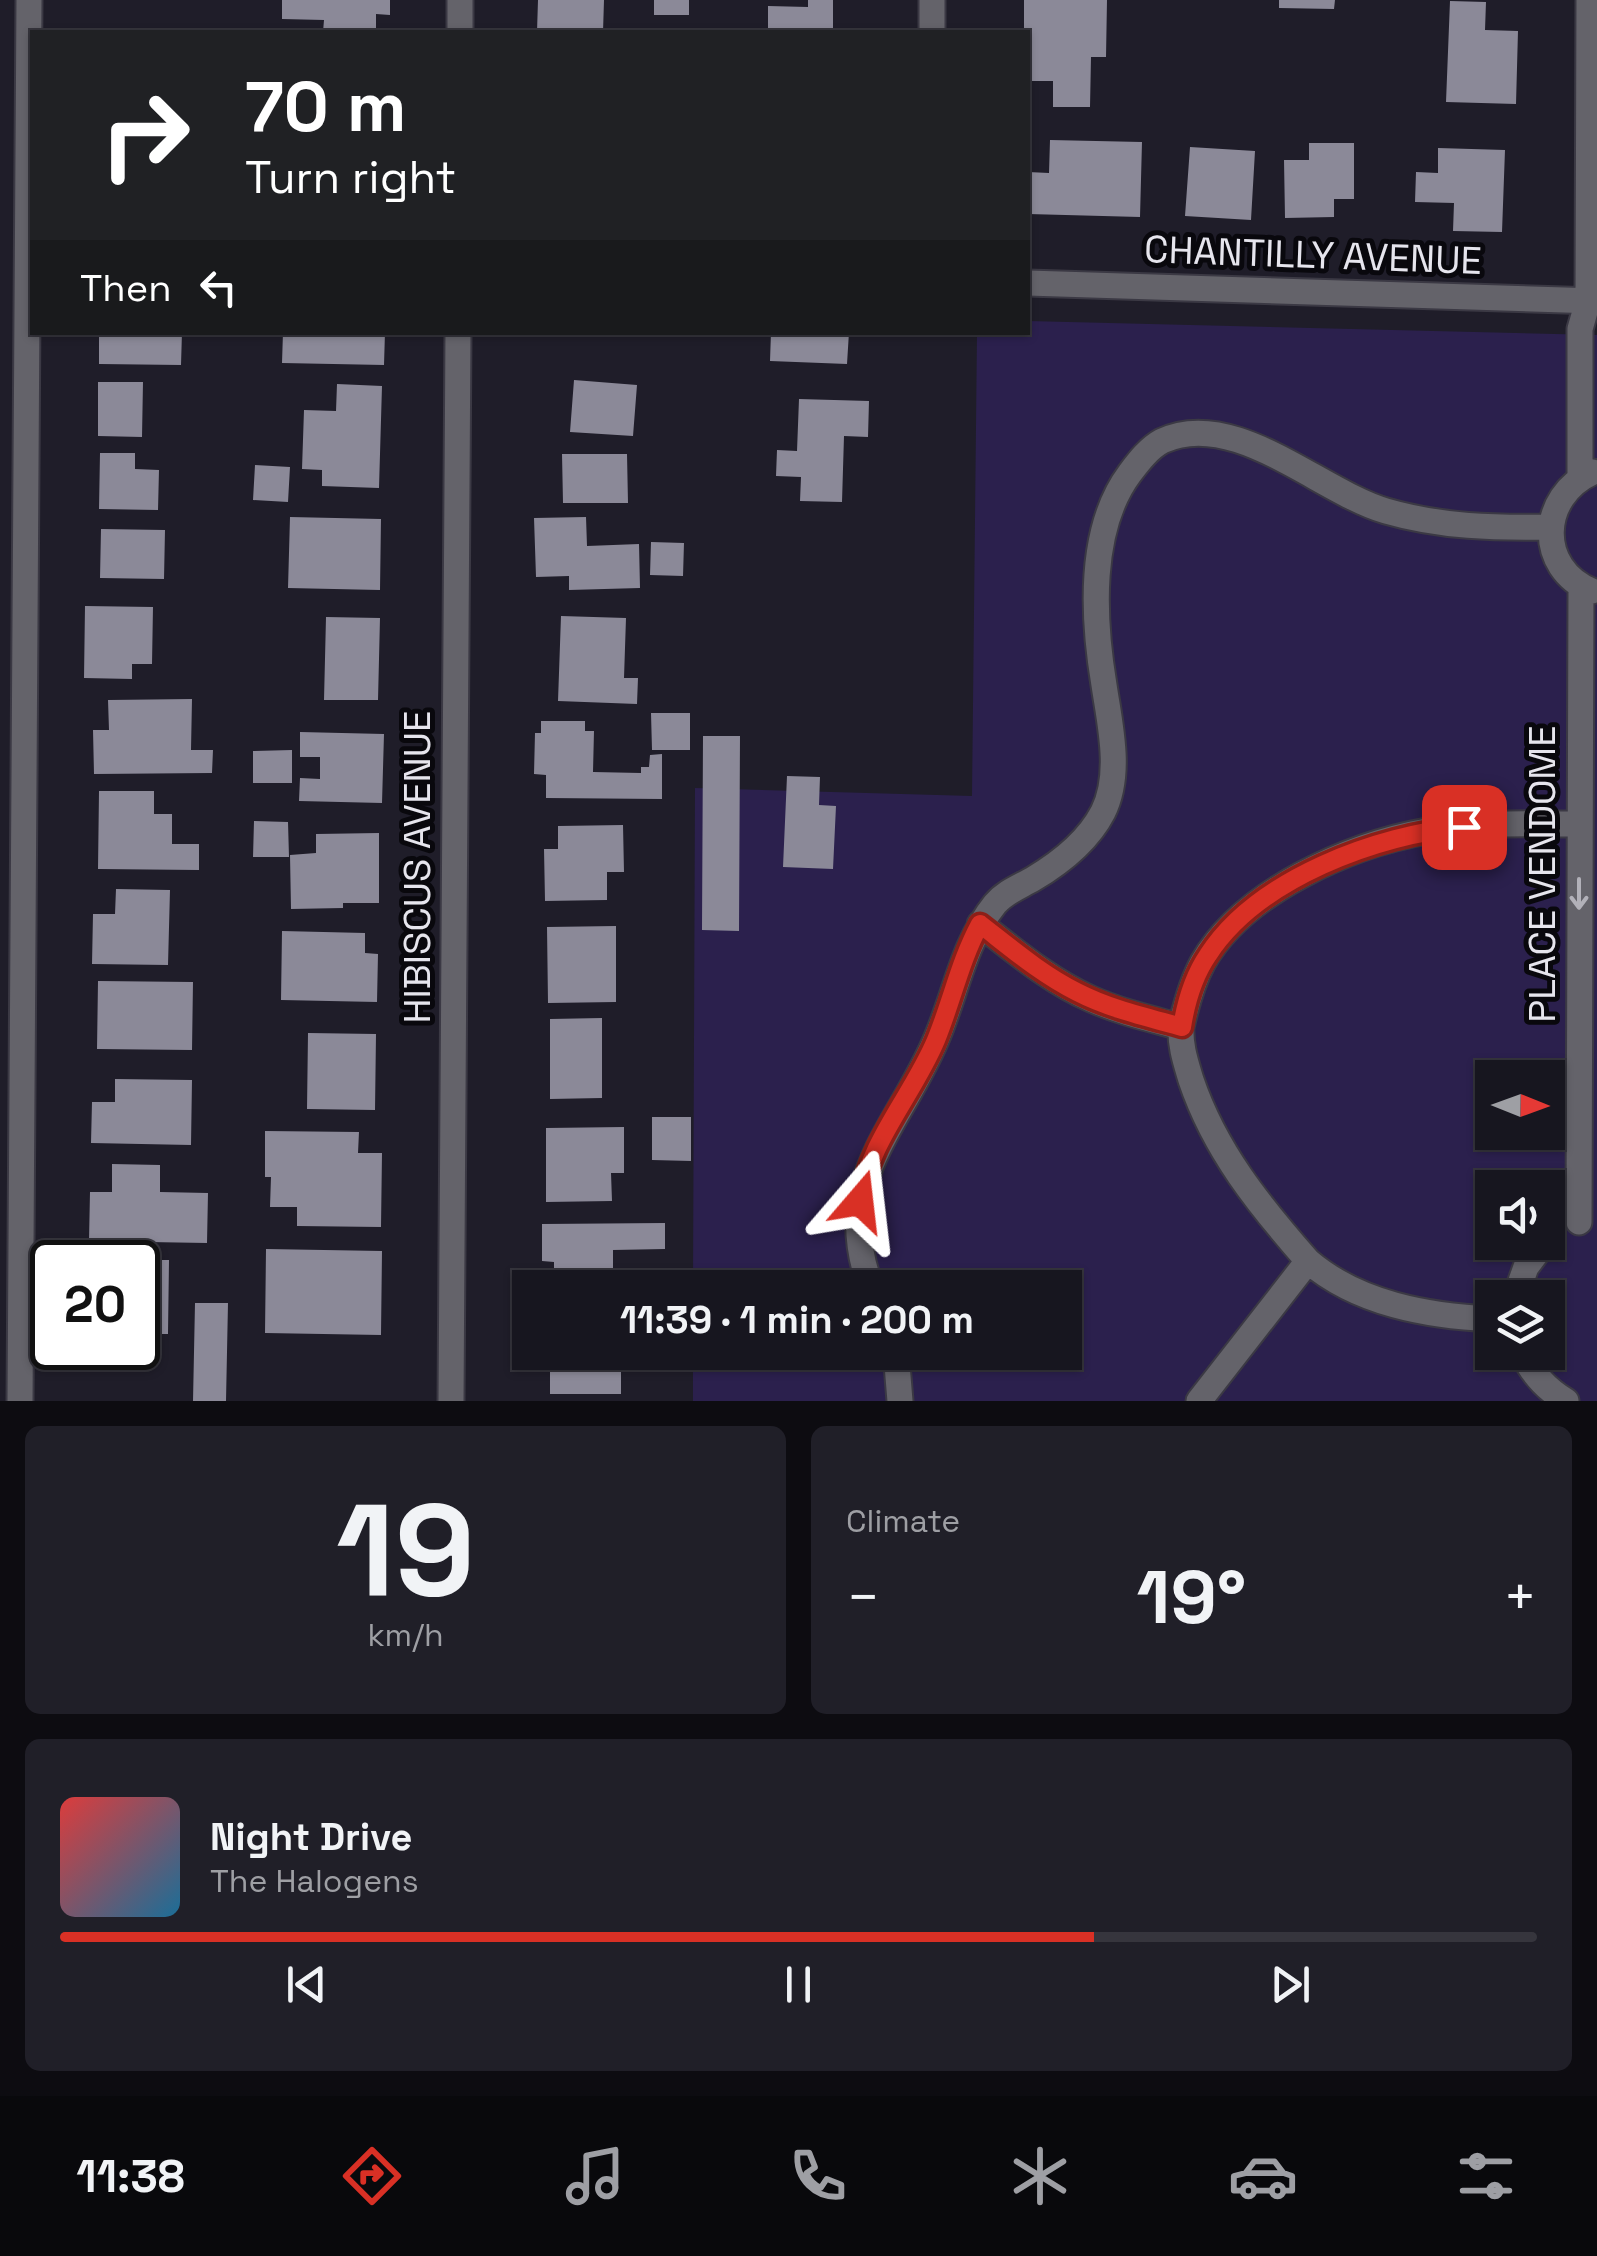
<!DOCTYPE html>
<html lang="en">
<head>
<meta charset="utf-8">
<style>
  body { margin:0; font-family:"Space Grotesk",sans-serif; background:#201f28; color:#f1f3f6; height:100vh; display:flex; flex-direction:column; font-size:38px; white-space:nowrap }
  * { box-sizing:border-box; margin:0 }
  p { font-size:32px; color:#9e9fa4 }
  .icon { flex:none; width:55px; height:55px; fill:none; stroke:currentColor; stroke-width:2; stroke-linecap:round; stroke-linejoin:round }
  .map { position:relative; height:1401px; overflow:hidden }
  .drawer { display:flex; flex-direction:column; gap:25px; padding:25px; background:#0d0c11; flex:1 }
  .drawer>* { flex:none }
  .top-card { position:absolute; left:30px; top:30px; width:1000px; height:305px; border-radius:0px; box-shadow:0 2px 8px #0004,0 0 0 2px #36353d; background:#202124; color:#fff; overflow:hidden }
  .needle { width:65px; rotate:91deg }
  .controls { position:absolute; left:1475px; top:1060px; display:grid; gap:20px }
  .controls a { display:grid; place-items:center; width:90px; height:90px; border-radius:0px; background:#17161f; box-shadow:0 2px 8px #0004,0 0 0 2px #36353d; font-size:50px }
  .speed { position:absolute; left:30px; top:1240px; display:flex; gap:20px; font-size:50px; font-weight:700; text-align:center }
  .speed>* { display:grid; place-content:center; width:130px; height:130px; border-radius:50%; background:#17161f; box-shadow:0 2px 8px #0004,0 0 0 2px #36353d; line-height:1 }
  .speed .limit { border:5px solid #111; border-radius:15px; background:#fff; color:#111 }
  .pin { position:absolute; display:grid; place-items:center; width:85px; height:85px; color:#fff; margin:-42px; border-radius:20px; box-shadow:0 5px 15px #0006 }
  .me { position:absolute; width:110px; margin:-55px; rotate:17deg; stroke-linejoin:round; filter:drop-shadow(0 0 8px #0008) }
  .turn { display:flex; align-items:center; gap:35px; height:210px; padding:0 50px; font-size:45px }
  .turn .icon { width:130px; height:130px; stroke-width:2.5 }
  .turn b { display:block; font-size:70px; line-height:85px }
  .then { display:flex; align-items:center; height:95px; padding:0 50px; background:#0003; gap:20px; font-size:38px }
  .big { font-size:75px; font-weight:700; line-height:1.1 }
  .drawer .widget { flex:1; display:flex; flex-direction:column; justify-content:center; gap:15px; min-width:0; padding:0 35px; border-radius:15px; background:#201f28 }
  .drawer .dial { align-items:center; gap:0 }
  .dial b { font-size:130px; line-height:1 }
  .song { display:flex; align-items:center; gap:30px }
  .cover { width:120px; height:120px; border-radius:15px; background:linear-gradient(135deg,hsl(0 70% 55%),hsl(200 70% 35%)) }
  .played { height:10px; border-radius:5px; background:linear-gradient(90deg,#d93025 70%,#36353d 70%) }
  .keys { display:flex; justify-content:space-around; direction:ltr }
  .heat { display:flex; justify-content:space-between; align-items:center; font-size:55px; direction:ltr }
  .drawer .tiles { flex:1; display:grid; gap:25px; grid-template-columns:1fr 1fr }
  .widget:last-child { grid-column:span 2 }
  .trip { position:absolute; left:512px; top:1270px; width:570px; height:100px; border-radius:0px; background:#17161f; box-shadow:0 2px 8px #0004,0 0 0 2px #36353d; font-weight:700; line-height:100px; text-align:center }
  .tabs { display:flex; height:160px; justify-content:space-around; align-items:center; background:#09090c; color:#9e9fa4 }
  .tabs .icon { width:70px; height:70px }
  .tabs .selected { color:#d93025 }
  .tabs b { font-size:45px; color:#f1f3f6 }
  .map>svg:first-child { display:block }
  .green { fill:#2b204d; fill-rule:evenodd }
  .building { fill:#8b8998 }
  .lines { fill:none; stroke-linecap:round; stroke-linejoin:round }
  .minor-casing { stroke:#3b3944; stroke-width:29 }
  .minor { stroke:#64636a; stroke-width:25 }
  .oneway { stroke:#b2b1b9 }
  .route-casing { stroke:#8d1f18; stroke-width:25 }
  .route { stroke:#d93025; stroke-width:18 }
  .labels { text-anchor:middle; stroke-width:10; stroke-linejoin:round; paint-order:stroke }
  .street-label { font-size:38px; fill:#e6e5ed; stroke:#09080d }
</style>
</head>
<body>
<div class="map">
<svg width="1597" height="1401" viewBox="0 0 1597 1401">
  <rect width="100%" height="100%" fill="#1f1d29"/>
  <path class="green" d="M1028,321L1597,335V1401H693V1353L1065,1352V1288L693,1287L695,788L972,796L977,333L1028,332ZM1492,1078H1548V1132H1492ZM1492,1188H1548V1242H1492ZM1492,1298H1548V1352H1492Z"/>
  <path class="building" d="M282,0H390V15L376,14V32H323L324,20L282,19Z
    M538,0H604L603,32H537Z
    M654,0H689V15H654Z
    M808,0H833V32H768V6L808,7Z
    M1024,0H1107L1106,57H1091L1090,107H1053V81H1028V32H1024Z
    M1279,0H1335L1334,9L1279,8Z
    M1450,1L1486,2L1485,30L1518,31L1516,104L1446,102Z
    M103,28L203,29V32H103Z
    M1050,140L1142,142L1140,217L1028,214V172L1049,173Z
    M1309,143H1354V199H1334V217L1285,218L1284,160H1309Z
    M1190,147L1255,151L1251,220L1185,216Z
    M1438,148L1505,150L1502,232L1453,231L1454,203L1415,202L1416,172L1438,173Z
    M99,332H182L181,365L99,364Z
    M283,332H385L384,365L282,363Z
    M771,332H849L847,364L770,361Z
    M574,380L637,385L633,436L570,432Z
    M98,382H143L142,437L98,436Z
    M337,384L382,386L379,488L322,486V470L302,469L304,410L336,411Z
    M799,399L869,401L868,437L844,436L842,502L800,501L801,477L776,476L777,450L797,451Z
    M100,453H135V469L159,470L158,510L99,509Z
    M562,454H627L628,503H563Z
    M255,465L290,467L288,502L253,500Z
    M290,517L381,519L380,590L288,588Z
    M586,517L587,546L639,544L640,588L569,590V576L536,577L534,518Z
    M101,529L165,530L164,579L100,578Z
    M651,542L684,543L683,576L650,575Z
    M85,606L153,607L152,664H132V679L84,678Z
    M561,616L626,618L624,678H638L637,704L558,701Z
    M326,617L380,618L378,700H324Z
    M192,699L191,750H213L212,773L94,774L93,730H109L108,700Z
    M651,713H690V750H652Z
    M541,721H585V731H594L593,772L641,773V767H649L650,755L662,754V799L546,798V775L534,774L535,733H541Z
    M300,732L384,734L382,803L299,801L300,778L320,779V757H300Z
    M703,736H740L739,931L702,930Z
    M292,750V783H253V751Z
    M787,776L820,777L819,805L836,806L833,869L783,867Z
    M99,791H154V814H172V844H199V870L98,869Z
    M254,821L288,822L289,857H253Z
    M623,825L624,872H607V900L545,901L544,849H558V826Z
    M379,833V903H343V908L291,909L290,855L316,853V834Z
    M116,889L170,890L168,965L92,964L93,914H115Z
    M616,926V1002L548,1003L547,927Z
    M282,931L365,933V953L378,954L377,1002L281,1000Z
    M98,981L193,982L192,1050L97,1049Z
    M602,1018V1098L550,1099V1019Z
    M308,1033L376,1034L375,1110L307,1109Z
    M115,1079L192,1080L191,1145L91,1143L92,1102H115Z
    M652,1117H691V1161L652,1160Z
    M624,1127V1173H611L612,1201L546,1202V1128Z
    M265,1131L359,1132L358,1153H382L381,1227L297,1226V1207H270L271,1177H265Z
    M112,1164L160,1165V1192L208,1193L207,1243L89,1241L90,1192H112Z
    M665,1223V1249L613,1250V1288H554V1262L542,1261V1224Z
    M266,1249L382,1251L381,1335L265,1333Z
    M138,1260H169L168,1334H138Z
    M195,1303H228L226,1401H193Z
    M550,1352H621V1394H550Z"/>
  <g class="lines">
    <g class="minor-casing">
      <path id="minor" d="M460,32V0
        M932,32V0
        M1028,283L1597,301
        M1580,479V329L1588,301L1589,0
        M1592,591C1536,568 1539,496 1593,472
        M980,924C1015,951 1050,981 1091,999C1120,1012 1151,1019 1181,1027C1180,1046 1186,1063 1191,1080C1215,1151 1259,1205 1308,1261L1199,1401
        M1181,1027C1186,1005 1192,982 1203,962C1244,891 1349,845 1427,831C1477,822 1529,824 1579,824
        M1579,1222L1581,586
        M1308,1261C1358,1304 1428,1316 1492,1319
        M871,1288C831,1182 897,1130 935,1042C956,995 962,945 995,904C1005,892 1019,887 1033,879C1060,863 1088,841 1103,812C1122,774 1110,725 1104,685C1093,619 1088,529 1130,473C1139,461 1149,448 1162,441C1234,407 1320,492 1386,511C1441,527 1495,528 1551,527
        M1515,1298L1526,1267L1545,1242
        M896,1352L900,1401
        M1522,1352C1532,1374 1546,1389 1566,1401
        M20,1401L29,0
        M451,1401L458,332"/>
    </g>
    <use href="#minor" class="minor"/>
  </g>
  <defs><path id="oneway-shaft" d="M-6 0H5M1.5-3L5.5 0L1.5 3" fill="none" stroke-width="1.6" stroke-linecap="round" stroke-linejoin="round" transform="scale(2.5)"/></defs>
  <use class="oneway" href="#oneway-shaft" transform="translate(1579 894) rotate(90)"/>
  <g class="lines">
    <g class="route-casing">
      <path id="route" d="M860,1201C869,1141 913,1095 936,1040C952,1001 960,961 980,924C1011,948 1041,974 1077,992C1110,1009 1146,1017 1182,1027C1186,1002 1193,977 1208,955C1257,879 1378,834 1464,827"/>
    </g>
    <use href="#route" class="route"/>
  </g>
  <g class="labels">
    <g class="street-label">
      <text transform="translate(1313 255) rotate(2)" y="13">CHANTILLY AVENUE</text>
      <text transform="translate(417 867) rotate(-90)" y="13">HIBISCUS AVENUE</text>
      <text transform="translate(1542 874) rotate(-90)" y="13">PLACE VENDOME</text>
    </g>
  </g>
</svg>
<div class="controls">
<a><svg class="needle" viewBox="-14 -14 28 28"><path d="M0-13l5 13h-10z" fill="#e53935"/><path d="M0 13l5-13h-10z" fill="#9e9fa4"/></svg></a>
<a><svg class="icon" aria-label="sound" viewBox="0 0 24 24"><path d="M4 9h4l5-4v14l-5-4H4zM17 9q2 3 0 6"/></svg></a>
<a><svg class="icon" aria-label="layers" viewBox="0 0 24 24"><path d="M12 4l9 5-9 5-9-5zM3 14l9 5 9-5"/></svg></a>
</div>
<div class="speed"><div class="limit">20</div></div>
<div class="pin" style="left:1464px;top:827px;background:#d93025"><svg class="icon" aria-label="arrive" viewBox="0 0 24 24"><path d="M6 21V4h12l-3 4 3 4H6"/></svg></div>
<svg class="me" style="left:860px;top:1201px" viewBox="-20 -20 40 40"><path d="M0-17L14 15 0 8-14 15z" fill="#d93025" stroke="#fff" stroke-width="4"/></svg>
<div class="trip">11:39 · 1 min · 200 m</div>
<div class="top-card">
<div class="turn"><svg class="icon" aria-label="right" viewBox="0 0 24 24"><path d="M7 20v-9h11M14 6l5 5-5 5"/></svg><div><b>70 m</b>Turn right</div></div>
<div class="then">Then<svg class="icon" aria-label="left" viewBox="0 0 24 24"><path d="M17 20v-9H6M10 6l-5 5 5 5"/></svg></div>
</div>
</div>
<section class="drawer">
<div class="tiles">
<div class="widget dial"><b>19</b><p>km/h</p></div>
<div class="widget"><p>Climate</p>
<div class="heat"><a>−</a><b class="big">19°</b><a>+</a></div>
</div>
<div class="widget">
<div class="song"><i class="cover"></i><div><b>Night Drive</b><p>The Halogens</p></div></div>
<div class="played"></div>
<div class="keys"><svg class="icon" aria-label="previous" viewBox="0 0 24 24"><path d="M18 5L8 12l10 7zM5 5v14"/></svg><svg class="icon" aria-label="pause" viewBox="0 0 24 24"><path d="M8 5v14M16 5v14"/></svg><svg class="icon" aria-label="next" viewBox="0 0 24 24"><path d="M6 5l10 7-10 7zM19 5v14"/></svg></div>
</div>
</div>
</section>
<nav class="tabs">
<b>11:38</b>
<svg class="icon selected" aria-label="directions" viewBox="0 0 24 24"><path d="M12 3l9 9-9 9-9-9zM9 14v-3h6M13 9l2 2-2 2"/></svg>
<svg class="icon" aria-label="music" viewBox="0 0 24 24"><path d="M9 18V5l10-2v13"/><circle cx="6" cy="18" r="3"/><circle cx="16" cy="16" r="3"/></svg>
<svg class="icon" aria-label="phone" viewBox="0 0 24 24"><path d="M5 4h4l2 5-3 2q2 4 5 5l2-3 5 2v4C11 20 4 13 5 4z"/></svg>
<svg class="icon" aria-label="climate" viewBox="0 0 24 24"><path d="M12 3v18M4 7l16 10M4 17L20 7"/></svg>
<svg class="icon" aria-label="car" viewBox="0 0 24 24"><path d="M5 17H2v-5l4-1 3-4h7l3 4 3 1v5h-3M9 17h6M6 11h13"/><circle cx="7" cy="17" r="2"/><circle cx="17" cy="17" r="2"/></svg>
<svg class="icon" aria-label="filters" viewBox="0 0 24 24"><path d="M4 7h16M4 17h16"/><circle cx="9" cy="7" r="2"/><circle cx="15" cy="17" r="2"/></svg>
</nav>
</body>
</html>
